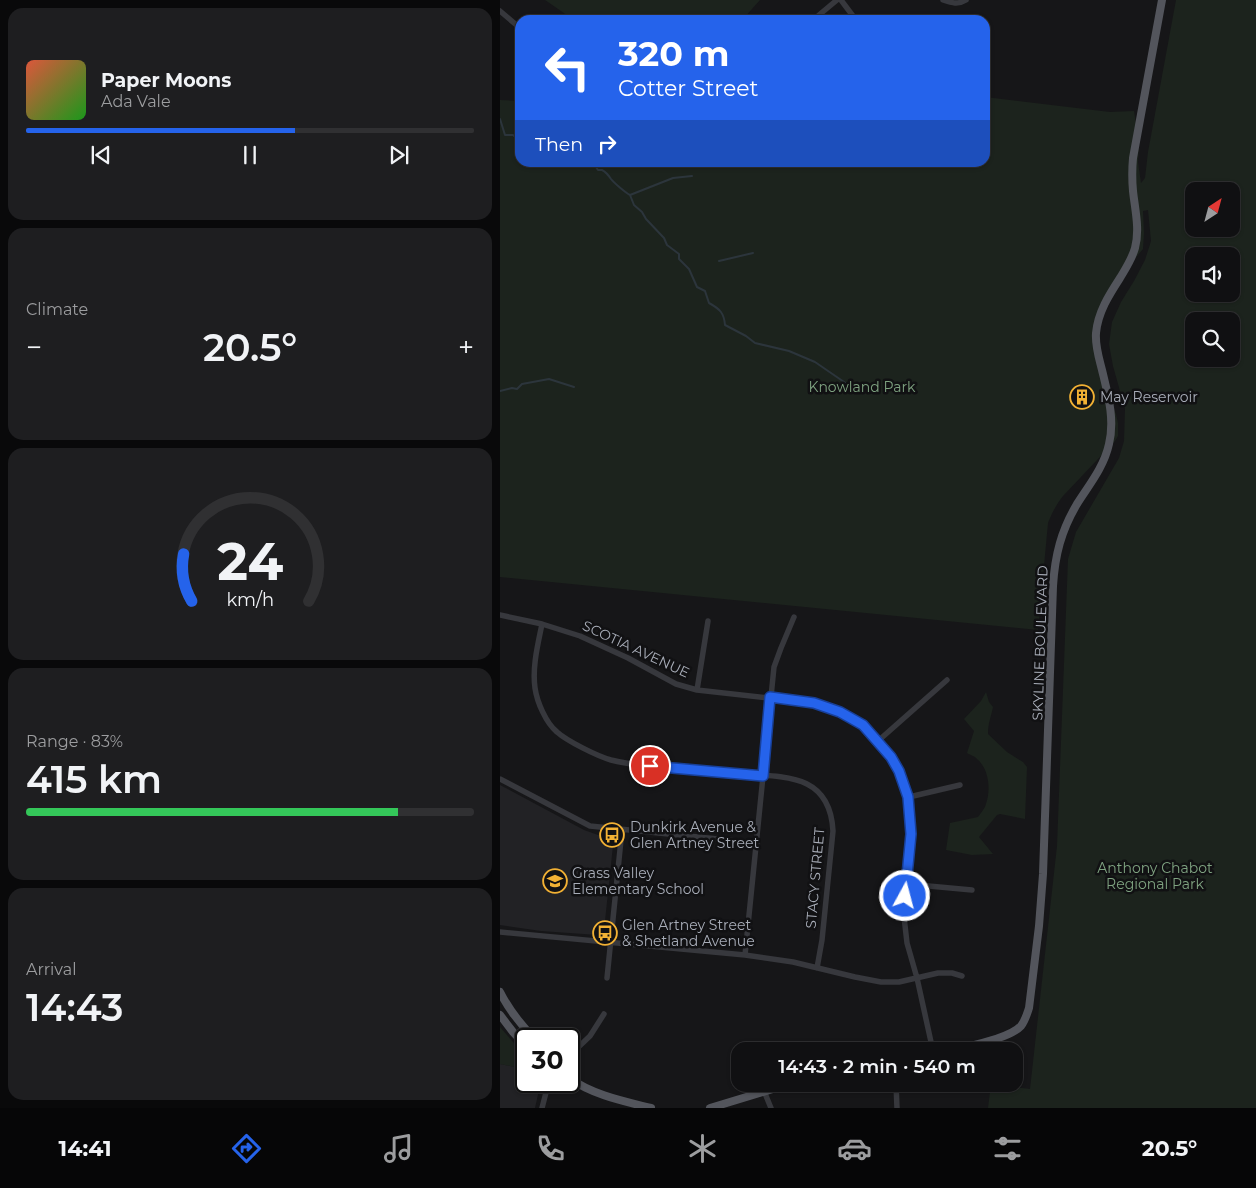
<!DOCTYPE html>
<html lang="en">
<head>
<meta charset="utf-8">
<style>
  body { margin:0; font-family:Montserrat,sans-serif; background:#1e1e20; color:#f1f3f6; height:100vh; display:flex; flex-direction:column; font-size:19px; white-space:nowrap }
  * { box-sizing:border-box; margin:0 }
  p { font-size:16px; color:#9c9d9f }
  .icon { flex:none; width:28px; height:28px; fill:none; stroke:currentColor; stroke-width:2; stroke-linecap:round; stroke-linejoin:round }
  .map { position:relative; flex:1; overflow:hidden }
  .drawer { display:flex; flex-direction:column; gap:8px; padding:8px; background:#09090a; width:500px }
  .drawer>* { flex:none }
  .top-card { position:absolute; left:15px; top:15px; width:475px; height:152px; border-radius:15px; box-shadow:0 1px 4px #0004,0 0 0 1px #303032; background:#2563eb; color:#fff; overflow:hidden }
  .needle { width:32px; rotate:36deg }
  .buttons { position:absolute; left:685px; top:182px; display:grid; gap:10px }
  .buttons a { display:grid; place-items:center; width:55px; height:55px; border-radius:10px; background:#101012; box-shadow:0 1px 4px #0004,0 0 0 1px #303032; font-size:25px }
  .speed { position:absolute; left:15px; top:1028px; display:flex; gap:10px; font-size:25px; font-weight:700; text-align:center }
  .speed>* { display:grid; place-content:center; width:65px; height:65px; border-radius:50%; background:#101012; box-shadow:0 1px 4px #0004,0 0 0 1px #303032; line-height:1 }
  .speed .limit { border:2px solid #111; border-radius:8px; background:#fff; color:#111 }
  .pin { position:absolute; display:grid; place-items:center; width:42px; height:42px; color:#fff; margin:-21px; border:2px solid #fff; border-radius:50%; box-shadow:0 1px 5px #0007 }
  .me { position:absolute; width:55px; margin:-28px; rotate:7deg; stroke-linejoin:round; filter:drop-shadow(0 0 4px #0008) }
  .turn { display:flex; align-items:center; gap:18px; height:105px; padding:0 20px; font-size:22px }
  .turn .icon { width:65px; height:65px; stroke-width:2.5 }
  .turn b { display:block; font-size:35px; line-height:42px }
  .then { display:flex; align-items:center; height:48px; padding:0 20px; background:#0003; gap:10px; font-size:19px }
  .big { font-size:38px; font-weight:600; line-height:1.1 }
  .drawer .card { flex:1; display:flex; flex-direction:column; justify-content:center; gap:8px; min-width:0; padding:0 18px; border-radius:15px; background:#1e1e20 }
  .drawer .dial { align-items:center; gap:0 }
  .dial svg { height:130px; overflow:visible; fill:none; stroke:#303032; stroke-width:7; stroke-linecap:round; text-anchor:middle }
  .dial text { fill:#f1f3f6; stroke:none }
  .song { display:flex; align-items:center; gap:15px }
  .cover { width:60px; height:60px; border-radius:8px; background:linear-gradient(135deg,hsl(10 70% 55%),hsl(120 70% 35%)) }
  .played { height:5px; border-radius:2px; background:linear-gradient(90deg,#2563eb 60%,#303032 60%) }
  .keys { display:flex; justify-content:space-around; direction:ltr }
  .heat { display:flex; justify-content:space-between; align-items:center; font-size:28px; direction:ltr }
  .charge { height:8px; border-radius:4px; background:linear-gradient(90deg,#34c759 83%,#303032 0) }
  .trip { position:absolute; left:231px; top:1042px; width:292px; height:50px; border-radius:15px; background:#101012; box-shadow:0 1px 4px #0004,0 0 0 1px #303032; font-weight:600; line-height:50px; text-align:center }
  .tab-bar { display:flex; height:80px; justify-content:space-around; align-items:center; background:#060607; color:#9c9d9f }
  .tab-bar .icon { width:35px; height:35px }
  .tab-bar .active { color:#2563eb }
  .tab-bar b { font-size:22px; color:#f1f3f6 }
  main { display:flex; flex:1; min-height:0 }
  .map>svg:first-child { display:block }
  .built { fill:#222225 }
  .green { fill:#1c231d; fill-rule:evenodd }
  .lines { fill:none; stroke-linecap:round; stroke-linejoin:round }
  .stream { stroke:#2c353c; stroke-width:2 }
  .minor { stroke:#37383d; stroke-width:5.5 }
  .major { stroke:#53555c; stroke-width:8 }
  .route-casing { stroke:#184099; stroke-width:12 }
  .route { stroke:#2563eb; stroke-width:9 }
  .labels { text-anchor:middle; stroke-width:5; stroke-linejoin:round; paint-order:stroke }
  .park-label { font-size:14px; fill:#7fa381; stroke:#111113 }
  .poi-label { font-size:14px; fill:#a8adb8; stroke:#111113; text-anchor:start }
  .street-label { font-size:14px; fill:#a8adb8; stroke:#111113 }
</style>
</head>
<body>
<main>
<section class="drawer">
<div class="card">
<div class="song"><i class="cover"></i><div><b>Paper Moons</b><p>Ada Vale</p></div></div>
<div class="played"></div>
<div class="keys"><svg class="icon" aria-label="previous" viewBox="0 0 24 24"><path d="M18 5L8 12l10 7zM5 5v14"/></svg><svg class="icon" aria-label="pause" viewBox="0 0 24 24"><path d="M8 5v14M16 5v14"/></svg><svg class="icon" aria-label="next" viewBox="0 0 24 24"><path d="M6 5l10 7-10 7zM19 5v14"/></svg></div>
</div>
<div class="card"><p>Climate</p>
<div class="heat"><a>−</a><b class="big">20.5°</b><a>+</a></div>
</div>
<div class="card dial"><svg viewBox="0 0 100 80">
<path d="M14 69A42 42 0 1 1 86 69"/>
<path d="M14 69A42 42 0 0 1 9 40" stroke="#2563eb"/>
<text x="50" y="56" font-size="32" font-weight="700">24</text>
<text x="50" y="72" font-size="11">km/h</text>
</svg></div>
<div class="card"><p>Range · 83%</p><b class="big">415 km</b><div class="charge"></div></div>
<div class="card"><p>Arrival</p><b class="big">14:43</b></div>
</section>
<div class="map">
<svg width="756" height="1108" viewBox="0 0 756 1108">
  <rect width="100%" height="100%" fill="#161618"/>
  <path class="built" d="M0,785L84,830L98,835L114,836L104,930L102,934L98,935L41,931L0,925Z
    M0,1064L26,1069V1081H41L35,1108H0Z"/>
  <path class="green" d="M45,0H260L243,19L239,20H96L92,19L74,20Z
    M676,0H756V1108H488L491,1084L530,1089L557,846L568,559L576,532L619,458L624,441L625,409L613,366L609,344L612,322L621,302L634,281L645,260L651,241L648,210L643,211L644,233L643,249L622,274L601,321L599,339L610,402L616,414L618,423V436L615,441L563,496C556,505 552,513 548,523L538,630L0,577V100L20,101V162H485V97L610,112L634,111L639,144L638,162L641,183L645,178L648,152ZM694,191H731V229H694ZM694,256H731V294H694ZM694,321H731V359H694Z
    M486,692L489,702L493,707C491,717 488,723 488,734L507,752L523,762L527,767L525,819L500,814L497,815L479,837L493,854L472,855L446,850L450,823L478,817C481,813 485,808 486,804C491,789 489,769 477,759C475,756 470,755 467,753L474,731L464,719L481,701Z
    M0,1027L26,1057V1069L0,1064Z"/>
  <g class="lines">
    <path class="stream" d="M0,119L5,135H13L20,141
      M90,162L96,167L98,170C100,170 101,170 102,170C106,172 109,176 111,179C114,183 126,193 130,195
      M130,195L134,205L142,212L146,219L164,238L167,245L179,254V259L189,269L197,287L205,291L209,303C220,309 224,313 225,325L246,336L255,343L289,351L315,362L347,384
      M130,195L173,178L192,176
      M219,261L253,253
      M0,391L12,388L17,389L22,384L49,379L74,387"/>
    <path class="minor" d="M341,0L356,20
      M443,0C452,3 458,5 466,0
      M0,11L20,28
      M313,20L337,0
      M0,615L42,624L80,636L128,658L176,684L197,690L314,703L340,712L363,725L391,757L399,771L409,797L411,834L407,884L403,908L407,943L417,978L433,1051
      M42,624C38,644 32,667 35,688C37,702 46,723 57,732C67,741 97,756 111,760C131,765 154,767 175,768C199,770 223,772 247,774C263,775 292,776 307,784C325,793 332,812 333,831L322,940L317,968
      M197,690L208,621
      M378,741L447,680
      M0,779L90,826L257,843
      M409,797L460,785
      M407,884L472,890
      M0,932L245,955L293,962L355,977L381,982H399L438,973H452L462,976
      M245,955L274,667L281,648L294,617
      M107,978L122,830
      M69,1056L90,1036L104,1014
      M396,1084L397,1108
      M264,1091L271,1108
      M42,1108L49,1081"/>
    <path class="major" d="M0,992C9,1010 21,1025 35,1039
      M0,1015L13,1032L26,1046
      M450,1051C468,1046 509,1039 521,1026C525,1021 527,1014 529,1008L539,926L543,874L553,586C555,555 561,531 577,504C589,485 604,467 609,444C615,419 608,395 602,370C599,358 595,346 596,333C598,312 609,295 620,278C626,268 632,259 635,248C640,229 635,210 633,191C632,180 632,169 633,158L662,0
      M69,1078C93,1095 123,1101 151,1108
      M210,1108L289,1084"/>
  </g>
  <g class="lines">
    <g class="route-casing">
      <path id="route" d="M150,766L263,776L270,697L314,703L340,712L363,725L391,757L399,771L408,797L411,834L405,896"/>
    </g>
    <use href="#route" class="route"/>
  </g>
  <defs>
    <g id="building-ring" transform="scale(1.25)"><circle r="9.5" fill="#111113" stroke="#f2b134" stroke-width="1.5"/><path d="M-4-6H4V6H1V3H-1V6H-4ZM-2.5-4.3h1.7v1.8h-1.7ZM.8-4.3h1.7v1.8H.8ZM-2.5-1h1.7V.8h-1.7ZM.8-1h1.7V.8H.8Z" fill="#f2b134"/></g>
    <g id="bus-ring" transform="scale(1.25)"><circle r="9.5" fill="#111113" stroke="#f2b134" stroke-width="1.5"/><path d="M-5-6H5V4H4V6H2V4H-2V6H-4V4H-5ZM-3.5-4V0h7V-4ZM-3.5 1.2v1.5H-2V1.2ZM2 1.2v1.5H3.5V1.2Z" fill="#f2b134"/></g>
    <g id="school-ring" transform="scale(1.25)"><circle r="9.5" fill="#111113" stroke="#f2b134" stroke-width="1.5"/><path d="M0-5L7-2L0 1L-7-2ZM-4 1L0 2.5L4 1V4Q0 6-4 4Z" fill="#f2b134"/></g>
  </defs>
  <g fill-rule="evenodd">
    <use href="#building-ring" x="582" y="397"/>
    <use href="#bus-ring" x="112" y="835"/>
    <use href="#school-ring" x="55" y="881"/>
    <use href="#bus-ring" x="105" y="933"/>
  </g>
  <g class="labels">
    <g class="park-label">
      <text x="362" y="392">Knowland Park</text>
      <text x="655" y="873">Anthony Chabot<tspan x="655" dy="16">Regional Park</tspan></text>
    </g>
    <g class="poi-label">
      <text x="600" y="402">May Reservoir</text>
      <text x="130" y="832">Dunkirk Avenue &amp;<tspan x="130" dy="16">Glen Artney Street</tspan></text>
      <text x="72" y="878">Grass Valley<tspan x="72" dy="16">Elementary School</tspan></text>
      <text x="122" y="930">Glen Artney Street<tspan x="122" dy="16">&amp; Shetland Avenue</tspan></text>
    </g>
    <g class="street-label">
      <text transform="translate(540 643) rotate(-88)" y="5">SKYLINE BOULEVARD</text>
      <text transform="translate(136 649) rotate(25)" y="5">SCOTIA AVENUE</text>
      <text transform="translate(315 878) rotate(-85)" y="5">STACY STREET</text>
    </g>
  </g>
</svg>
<div class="buttons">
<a><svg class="needle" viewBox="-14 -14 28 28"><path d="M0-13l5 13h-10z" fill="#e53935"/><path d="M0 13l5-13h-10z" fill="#9c9d9f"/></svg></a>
<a><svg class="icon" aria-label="sound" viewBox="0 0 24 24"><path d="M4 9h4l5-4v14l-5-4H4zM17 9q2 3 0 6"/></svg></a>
<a><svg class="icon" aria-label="search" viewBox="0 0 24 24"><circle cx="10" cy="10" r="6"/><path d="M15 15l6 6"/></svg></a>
</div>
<div class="speed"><div class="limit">30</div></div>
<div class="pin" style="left:150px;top:766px;background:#d93025"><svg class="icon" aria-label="arrive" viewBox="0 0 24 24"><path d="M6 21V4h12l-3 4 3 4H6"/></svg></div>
<svg class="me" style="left:405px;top:896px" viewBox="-20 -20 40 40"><circle r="17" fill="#2563eb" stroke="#fff" stroke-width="3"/><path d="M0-11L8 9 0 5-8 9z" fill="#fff"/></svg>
<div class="trip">14:43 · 2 min · 540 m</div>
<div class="top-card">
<div class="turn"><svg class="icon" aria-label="left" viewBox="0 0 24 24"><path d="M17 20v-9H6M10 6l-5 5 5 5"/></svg><div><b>320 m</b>Cotter Street</div></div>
<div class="then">Then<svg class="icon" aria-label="right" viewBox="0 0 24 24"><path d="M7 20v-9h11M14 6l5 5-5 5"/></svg></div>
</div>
</div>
</main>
<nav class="tab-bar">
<b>14:41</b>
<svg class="icon active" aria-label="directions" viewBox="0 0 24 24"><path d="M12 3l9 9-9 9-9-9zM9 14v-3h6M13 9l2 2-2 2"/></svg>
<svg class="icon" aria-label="music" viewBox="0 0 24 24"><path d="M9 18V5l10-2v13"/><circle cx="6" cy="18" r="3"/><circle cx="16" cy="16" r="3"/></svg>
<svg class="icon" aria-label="phone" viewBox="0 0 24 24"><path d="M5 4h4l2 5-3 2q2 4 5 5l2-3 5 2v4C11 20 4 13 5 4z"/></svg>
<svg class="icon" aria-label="climate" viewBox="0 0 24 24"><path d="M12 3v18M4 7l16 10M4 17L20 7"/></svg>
<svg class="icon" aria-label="car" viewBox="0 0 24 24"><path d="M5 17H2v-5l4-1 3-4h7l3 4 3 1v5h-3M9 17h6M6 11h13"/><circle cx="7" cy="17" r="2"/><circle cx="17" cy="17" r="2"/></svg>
<svg class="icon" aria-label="filters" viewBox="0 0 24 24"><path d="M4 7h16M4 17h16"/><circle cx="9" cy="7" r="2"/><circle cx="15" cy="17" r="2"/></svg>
<b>20.5°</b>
</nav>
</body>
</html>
